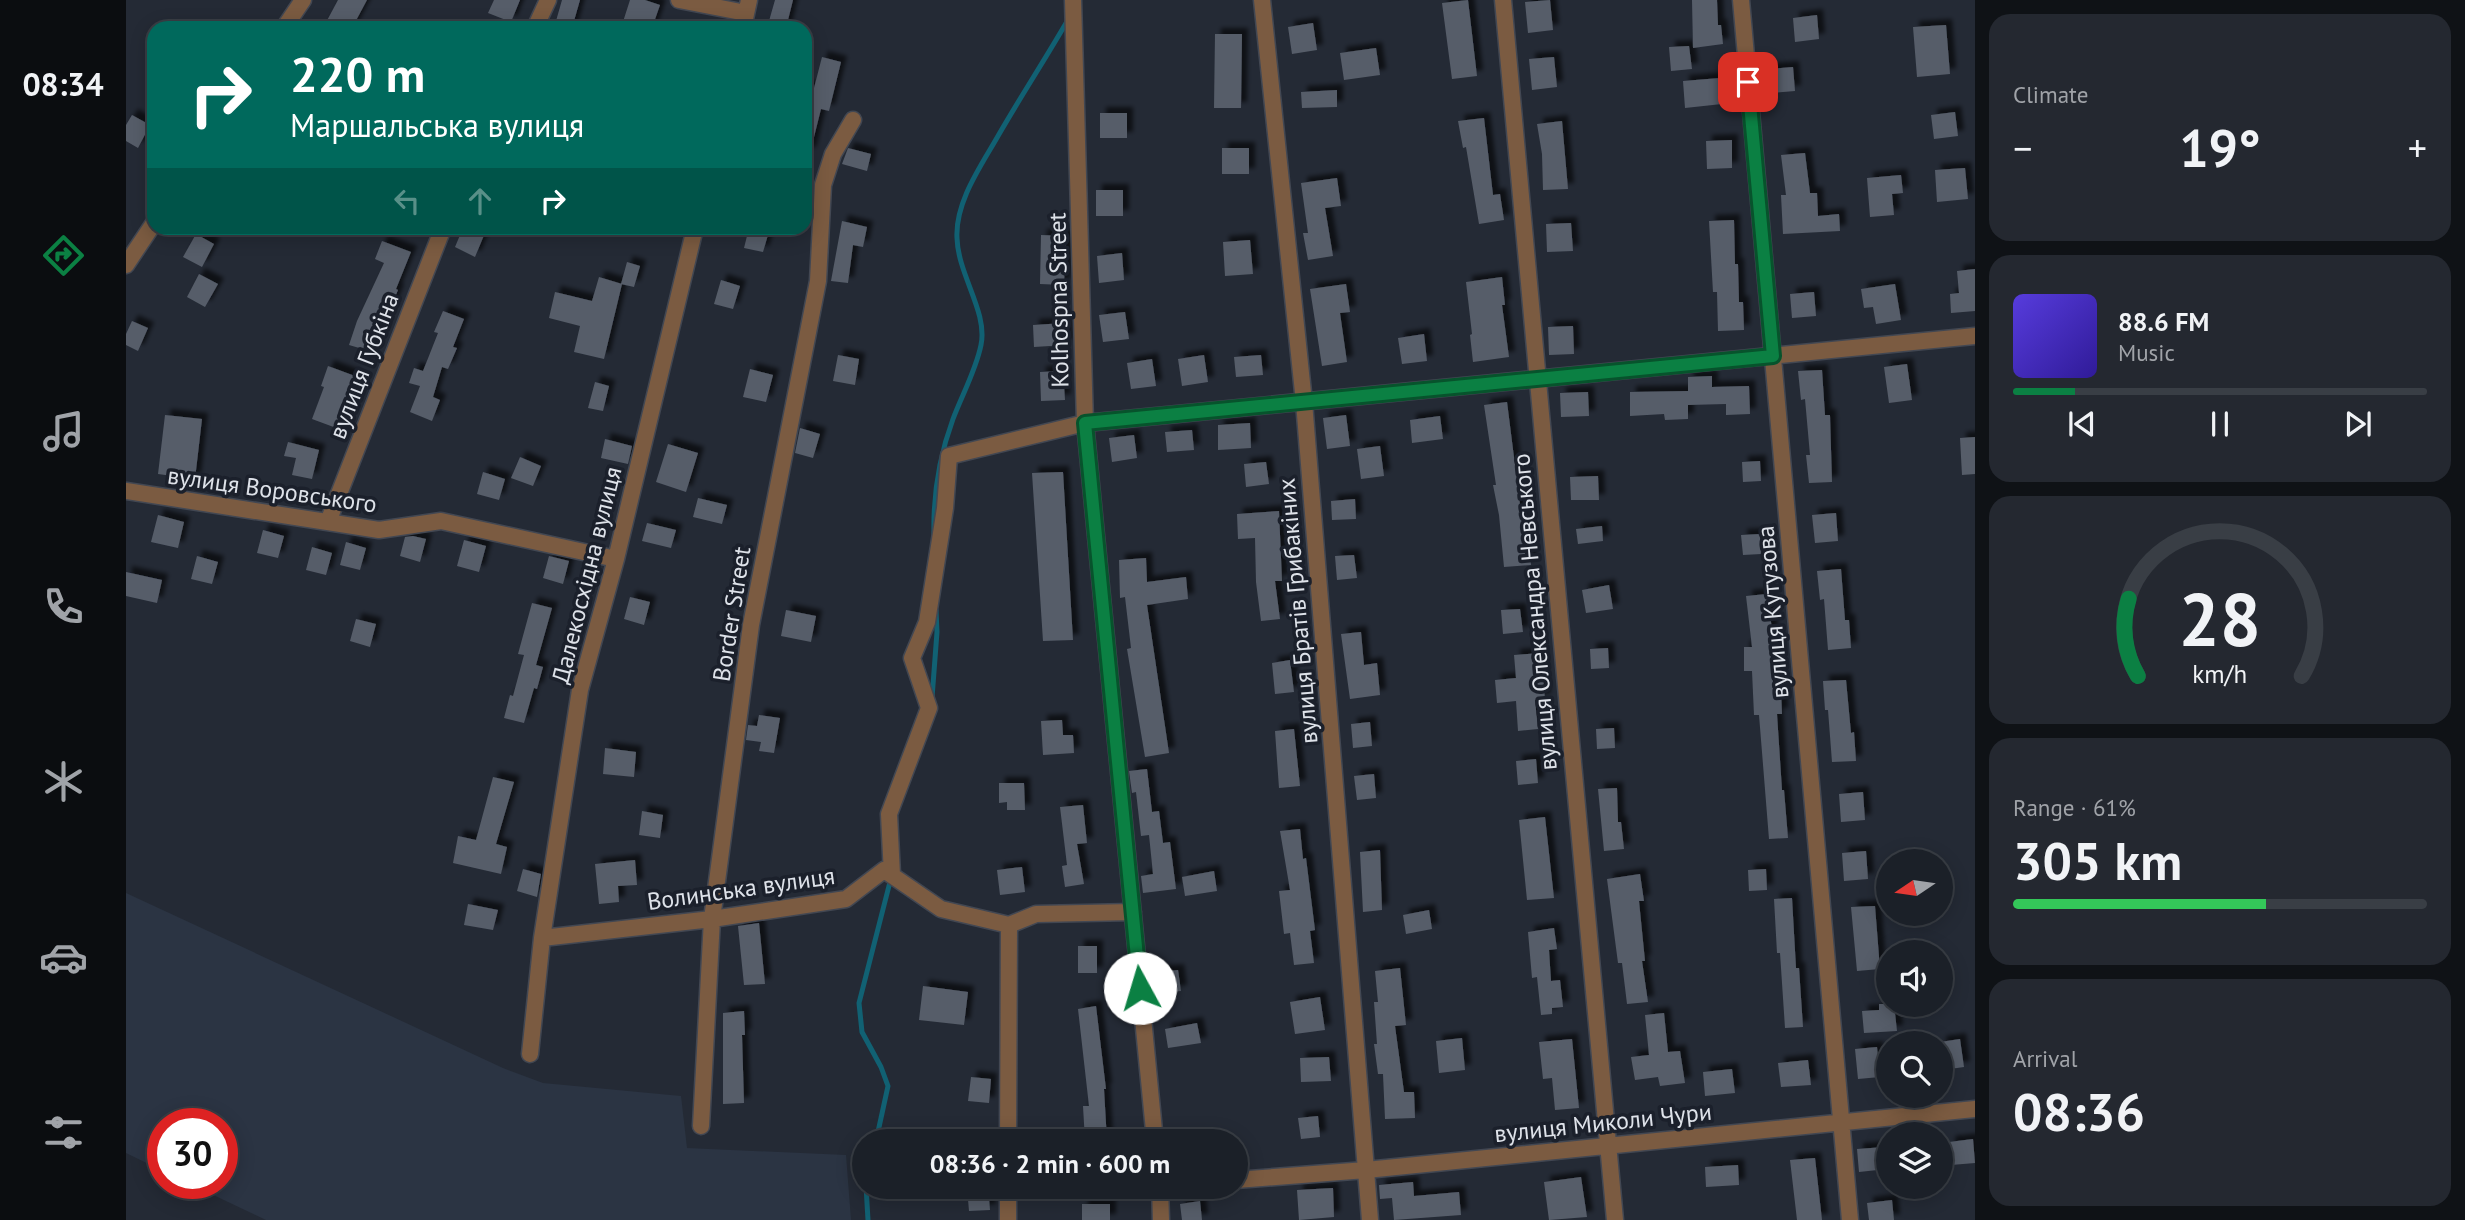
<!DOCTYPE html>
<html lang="en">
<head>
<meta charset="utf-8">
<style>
  body { margin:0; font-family:"PT Sans",sans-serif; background:#242830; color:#f1f3f6; height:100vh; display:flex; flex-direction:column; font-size:26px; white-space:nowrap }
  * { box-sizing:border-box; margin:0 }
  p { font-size:23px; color:#a0a3a8 }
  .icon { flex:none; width:38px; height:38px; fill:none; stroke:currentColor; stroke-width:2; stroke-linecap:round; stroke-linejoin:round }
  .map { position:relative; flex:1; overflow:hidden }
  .side { display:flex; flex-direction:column; gap:14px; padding:14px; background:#0f1216; width:490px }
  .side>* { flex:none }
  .guide { position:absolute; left:21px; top:21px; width:665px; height:214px; border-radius:21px; box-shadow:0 4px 18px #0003,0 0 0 2px #393e45; background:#00695c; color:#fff; overflow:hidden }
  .needle { width:46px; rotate:257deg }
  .controls { position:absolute; left:1750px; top:849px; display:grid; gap:14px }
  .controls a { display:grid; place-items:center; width:77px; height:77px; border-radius:50%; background:#1b2028; box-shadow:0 4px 18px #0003,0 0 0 2px #393e45; font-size:35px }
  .speed { position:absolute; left:21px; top:1108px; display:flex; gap:14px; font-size:35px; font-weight:700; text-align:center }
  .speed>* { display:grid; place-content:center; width:91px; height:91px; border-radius:50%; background:#1b2028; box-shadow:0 4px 18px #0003,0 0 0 2px #393e45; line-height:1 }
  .speed .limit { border:10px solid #d22; background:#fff; color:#111 }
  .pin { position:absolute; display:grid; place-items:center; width:60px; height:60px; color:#fff; margin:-30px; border-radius:14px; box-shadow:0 4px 10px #0006 }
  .me { position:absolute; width:77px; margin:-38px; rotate:354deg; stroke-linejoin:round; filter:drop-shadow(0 0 5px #0008) }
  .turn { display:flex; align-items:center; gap:24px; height:147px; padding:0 28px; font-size:32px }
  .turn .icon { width:91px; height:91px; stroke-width:2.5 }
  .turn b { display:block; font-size:49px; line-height:60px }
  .lanes { display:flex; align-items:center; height:66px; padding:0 28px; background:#0003; justify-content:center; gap:35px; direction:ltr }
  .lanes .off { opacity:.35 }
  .big { font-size:52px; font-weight:700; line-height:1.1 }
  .side .widget { flex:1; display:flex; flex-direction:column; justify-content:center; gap:10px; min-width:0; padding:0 24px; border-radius:21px; background:#242830 }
  .side .dial { align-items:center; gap:0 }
  .dial svg { height:182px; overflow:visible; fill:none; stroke:#393e45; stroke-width:7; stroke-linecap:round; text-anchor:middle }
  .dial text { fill:#f1f3f6; stroke:none }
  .song { display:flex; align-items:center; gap:21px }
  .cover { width:84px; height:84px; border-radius:10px; background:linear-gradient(135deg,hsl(250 70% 55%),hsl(250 70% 35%)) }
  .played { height:7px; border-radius:4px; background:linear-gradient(90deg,#0b8043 15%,#393e45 15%) }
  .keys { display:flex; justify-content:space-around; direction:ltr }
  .heat { display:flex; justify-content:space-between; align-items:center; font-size:38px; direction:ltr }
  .charge { height:10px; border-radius:5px; background:linear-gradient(90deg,#34c759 61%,#393e45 0) }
  .trip { position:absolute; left:726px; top:1129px; width:396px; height:70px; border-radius:35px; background:#1b2028; box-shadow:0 4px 18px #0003,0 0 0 2px #393e45; font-weight:700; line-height:70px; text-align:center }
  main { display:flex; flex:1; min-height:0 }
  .tab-bar { display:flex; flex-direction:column; width:126px; justify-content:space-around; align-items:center; background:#0b0d10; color:#a0a3a8 }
  .tab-bar .icon { width:49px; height:49px }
  .tab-bar .selected { color:#0b8043 }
  .tab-bar b { font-size:32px; color:#f1f3f6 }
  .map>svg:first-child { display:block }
  .built { fill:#2b3443 }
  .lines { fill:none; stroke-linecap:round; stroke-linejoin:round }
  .stream { stroke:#116173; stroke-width:5 }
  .building { fill:#565d69; filter:url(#shadow) }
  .minor-casing { stroke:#424752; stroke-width:19 }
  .minor { stroke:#7b5b41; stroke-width:16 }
  .route-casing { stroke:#07532c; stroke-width:18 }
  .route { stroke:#0b8043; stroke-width:12 }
  .labels { text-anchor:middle; stroke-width:7; stroke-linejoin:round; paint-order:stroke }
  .street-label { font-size:24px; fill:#dee2e9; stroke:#1b202b }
</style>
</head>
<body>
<main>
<nav class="tab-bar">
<b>08:34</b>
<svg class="icon selected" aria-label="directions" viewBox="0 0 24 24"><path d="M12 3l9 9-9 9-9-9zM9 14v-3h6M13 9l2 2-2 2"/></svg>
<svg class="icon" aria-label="music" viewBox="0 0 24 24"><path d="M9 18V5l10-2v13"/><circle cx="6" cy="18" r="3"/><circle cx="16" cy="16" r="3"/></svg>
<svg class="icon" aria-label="phone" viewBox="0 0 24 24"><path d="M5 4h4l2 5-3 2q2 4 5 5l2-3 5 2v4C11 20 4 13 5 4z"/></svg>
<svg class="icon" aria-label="climate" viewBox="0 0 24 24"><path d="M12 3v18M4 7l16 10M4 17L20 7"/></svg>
<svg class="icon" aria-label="car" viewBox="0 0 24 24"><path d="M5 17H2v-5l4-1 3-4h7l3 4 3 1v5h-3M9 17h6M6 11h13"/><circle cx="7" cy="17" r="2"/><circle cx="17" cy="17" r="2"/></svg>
<svg class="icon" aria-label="filters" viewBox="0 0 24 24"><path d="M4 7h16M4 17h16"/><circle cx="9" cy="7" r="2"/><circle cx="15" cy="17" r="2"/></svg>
</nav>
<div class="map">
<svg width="1849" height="1220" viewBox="0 0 1849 1220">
  <defs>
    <filter id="shadow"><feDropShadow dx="6" dy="-6" stdDeviation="2" flood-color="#0009"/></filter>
  </defs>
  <rect width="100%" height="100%" fill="#242a35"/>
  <path class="built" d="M0,893L377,1068L417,1083L555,1096L561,1148L720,1155L725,1220H140L62,1183H96V1124H37V1171L0,1153Z"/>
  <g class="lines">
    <path class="stream" d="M808,534C807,494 813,457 827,419C836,395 850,370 855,345C862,312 832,275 831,238C829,202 855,166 872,136C895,96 920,58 943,18
      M806,698L811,632L810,610
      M750,1141L762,1086L755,1067L736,1032L733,1003L765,878
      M740,1186L742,1220"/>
  </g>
  <path class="building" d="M212,0H241L226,28H197Z
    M368,0H394L385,22L362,13Z
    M436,0H454L446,28H428Z
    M504,0H519L534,5L526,28H495Z
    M649,0H667L660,28H641Z
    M1342,0L1351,76L1326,79L1316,3Z
    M1424,0L1427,30L1402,33L1399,2Z
    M1566,0H1591L1592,25H1595L1597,44L1567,48Z
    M1691,15L1693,39L1669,42L1667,18Z
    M1187,23L1191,50L1166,54L1162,27Z
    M1820,25L1824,74L1791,77L1787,27Z
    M1089,34H1116L1115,108H1088Z
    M1563,46L1566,69L1545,71L1543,47Z
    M1250,48L1254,75L1218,80L1214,53Z
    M696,57L715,62L703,111L695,109L684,153H679V86L688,88Z
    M1428,57L1431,87L1406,90L1403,59Z
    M1667,67L1669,91L1645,93L1643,69Z
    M1594,78L1596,104L1559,108L1557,81Z
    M1211,90V107L1176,108L1175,92Z
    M1829,112L1832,136L1808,139L1805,115Z
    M974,113H1001V138H974Z
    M6,115L24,125L12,148L0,141V125Z
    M1358,118L1367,195L1374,194L1378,220L1353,224L1340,147L1337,148L1332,121Z
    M1436,121L1442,189L1417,190L1416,154L1411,124Z
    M1606,140V168L1581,169L1580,141Z
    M722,148L745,154L741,171L716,164Z
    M1096,148H1123V174H1096Z
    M1679,153L1684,193H1691L1692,216L1713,214L1714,231L1657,234L1655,195H1660L1655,155Z
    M1839,168L1842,199L1811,202L1809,170Z
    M1775,175L1777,193L1766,194L1768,215L1744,217L1741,178Z
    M1211,178L1215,206L1199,208L1207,256L1182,260L1177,233H1182L1175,183Z
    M970,190H997V216H970Z
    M1608,220L1609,264H1612L1613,302H1617L1618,330L1592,331L1591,292H1587L1583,221Z
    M716,221L741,227L737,247L727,245L722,283L705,281Z
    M1445,223L1447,251L1421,252L1420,224Z
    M337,228H361L349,257L329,247Z
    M623,228H644L637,252L618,248Z
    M70,234L88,244L76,267L57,257Z
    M915,235L940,236L938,285L914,284Z
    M1124,240L1127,274L1099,276L1097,242Z
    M256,241L285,252L270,289L272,290L263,312L261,311L247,352L223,345L231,321L258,263L249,259Z
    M996,253L998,280L973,283L971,256Z
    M501,262L514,266L508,287L495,284Z
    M1849,269V311L1825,313L1824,294L1833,293L1831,271Z
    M73,274L92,284L79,307L61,297Z
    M473,277L496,284L478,359L448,352L454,326L423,318L429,292L466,301Z
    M1376,277L1379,305H1376L1383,357L1347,362L1344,335L1346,334L1340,282Z
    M595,280L614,286L607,309L588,304Z
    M1220,284L1224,312L1214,313L1221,362L1196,366L1184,289Z
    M1769,284L1775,320L1750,324L1747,307L1738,308L1735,289Z
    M1688,292L1690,316L1666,318L1664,294Z
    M317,311L338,319L327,347L331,348L322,369L316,367L307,397L314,400L306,421L284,412L294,386L283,383L288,368L297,371L312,333L308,332Z
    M999,312L1003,339L977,342L973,315Z
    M6,321L22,328L12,351L0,345V334Z
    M939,323L940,345L908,347L907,325Z
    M1447,326L1448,354L1423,355L1422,327Z
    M1298,334L1301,361L1276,364L1272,338Z
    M712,355L733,359L729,385L707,381Z
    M1078,355L1082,382L1056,386L1052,359Z
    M1135,355L1137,375L1110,377L1108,357Z
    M1026,359L1030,386L1005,389L1001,363Z
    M1781,364L1786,400L1763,403L1758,367Z
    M202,366L229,376L217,409L220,410L213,429L186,419L198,387L195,386Z
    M624,369L647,375L640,402L617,397Z
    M1696,370L1699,415H1704L1706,482L1683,483L1680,455H1684L1679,399L1675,400L1672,371Z
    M937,371L939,400L915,401L914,372Z
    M1586,376V387L1623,386L1624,414L1600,415V404L1562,405V419L1539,420L1538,414L1504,416V392L1562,391V377Z
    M469,382L483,386L477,411L462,408Z
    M1462,392L1463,416L1435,417L1434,393Z
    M1381,402L1398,536H1402L1405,565L1378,567L1373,515L1367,485H1370L1358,405Z
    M39,415L76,419L69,479L32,474Z
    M1220,415L1224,446L1201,449L1197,418Z
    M1314,416L1317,439L1286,443L1284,420Z
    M1124,423L1125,448L1092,450V425Z
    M674,428L694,434L687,458L669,453Z
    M1066,430L1068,450L1041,452L1039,432Z
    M1008,435L1011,458L986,462L983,438Z
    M1849,437V474L1836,475L1834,438Z
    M479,439L506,446L502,464L475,458Z
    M162,442L193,450L186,479L166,475L170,458L158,456Z
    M542,444L572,453L560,492L530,482Z
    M1254,446L1258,476L1235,479L1231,449Z
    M394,457L415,466L407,486L385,478Z
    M1634,461L1635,481L1617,482L1616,462Z
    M1140,462L1143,484L1120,487L1118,464Z
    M357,472L379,479L373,500L351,494Z
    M937,472L947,640L917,641L906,473Z
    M1472,476L1473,500H1445L1444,477Z
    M572,498L601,505L596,524L567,517Z
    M1229,499L1230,519L1206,520L1205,501Z
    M1153,511L1156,581H1149L1154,619L1135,621L1130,582L1129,538L1112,539L1111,514Z
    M1710,513L1712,541L1689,543L1686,515Z
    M32,515L58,522L52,548L25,542Z
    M521,523L550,530L545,548L516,541Z
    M1476,526L1477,541L1452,544L1450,529Z
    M137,530L158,536L152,558L131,553Z
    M1634,534L1635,554L1617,555L1615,535Z
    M287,536L300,539L294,562L274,556L279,537Z
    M338,540L360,546L353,572L331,566Z
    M220,542L240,548L234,570L214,565Z
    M186,547L206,553L200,575L180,570Z
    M1228,555L1231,578L1211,580L1209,556Z
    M71,556L92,562L86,584L65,579Z
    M423,556L443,561L437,584L417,578Z
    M1020,558L1021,582L1060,577L1062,599L1021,605L1043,753L1019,757L1001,649L1005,648L999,597L994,598L993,560Z
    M1715,569L1719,620H1723L1725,648L1702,650L1698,599L1694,600L1691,571Z
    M0,572L36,580L31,603L0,596Z
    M1483,585L1487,609L1460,613L1456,590Z
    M1641,594L1646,629L1647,691L1655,690L1656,714H1651L1656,790H1658L1662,838L1643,839L1633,715H1628L1626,671H1618V647H1626L1620,596Z
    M504,597L524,602L518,625L498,619Z
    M406,603L426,608L410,665L417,667L411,689L408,688L398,723L378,718L384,695L387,696L398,655L392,654Z
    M1394,609L1397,632L1377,634L1375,610Z
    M660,610L690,616L685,642L655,636Z
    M230,619L250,624L244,647L224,641Z
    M1235,632L1238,665L1251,663L1254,695L1224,699L1215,634Z
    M1482,648L1483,668L1465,669L1464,649Z
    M1415,653L1419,699L1409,700L1412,729L1392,731L1390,701L1371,703L1369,680L1390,678L1388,655Z
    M1164,660L1168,692L1149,694L1146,663Z
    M1720,680L1725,733L1728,732L1730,761L1706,762L1702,710H1699L1697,681Z
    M633,715L654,718L648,753L633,751L635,742L620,740L622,725L631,726Z
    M936,720L937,735H947L948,753L917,755L915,721Z
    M1244,722L1246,746L1227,748L1225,724Z
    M1488,728L1489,748L1471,749L1470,729Z
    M1168,729L1174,786L1153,788L1149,731Z
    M479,748L510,752L508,777L477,774Z
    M1410,759L1412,783L1392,785L1390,761Z
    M1021,769L1026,812L1033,811L1037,843L1044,842L1050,889L1017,893L1015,876L1027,874L1023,835L1015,836L1010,792L1006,793L1003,771Z
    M1248,774L1250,798L1231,800L1228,776Z
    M367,777L388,782L370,844L381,847L375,874L327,863L332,836L350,840Z
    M873,783H898L899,810H881V802L873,803Z
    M1491,788L1492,822H1495L1498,849L1478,851L1472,789Z
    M1737,792L1739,820L1715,822L1713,794Z
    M957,805L961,843L951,844L958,884L939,887L936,866L941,865L934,807Z
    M516,811L537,815L534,838L513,835Z
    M1419,817L1428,898L1401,900L1393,820Z
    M1174,829L1177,859L1180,858L1189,930L1184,931L1188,963L1168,965L1164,933L1158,934L1153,891L1164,890L1154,831Z
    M1254,850L1256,910L1237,912L1234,852Z
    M1740,851L1742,879L1718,881L1716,853Z
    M509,860L511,885L492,886L493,902L473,904L469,864Z
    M896,867L899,892L874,895L871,870Z
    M397,869L415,874L411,897L391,891Z
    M1640,869L1641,890L1623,891L1622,870Z
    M1088,871L1091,891L1059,896L1056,877Z
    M1514,874L1518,901H1513L1519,961H1516L1522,1002L1501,1004L1496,963H1492L1481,879Z
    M1666,898L1670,968H1673L1677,1027L1659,1028L1654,953H1651L1648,899Z
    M342,904L372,910L367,930L338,925Z
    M1749,906L1754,969L1731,971L1725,907Z
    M1303,910L1306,929L1280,934L1277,915Z
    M633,923L639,984L618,985L612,926Z
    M1428,928L1431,949L1423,950L1425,981L1434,980L1437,1007L1426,1008V1014L1415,1015L1411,977L1406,978L1402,932Z
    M952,946H971V973H952Z
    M1274,968L1280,1025L1269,1026L1278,1092H1288L1289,1118L1259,1119L1257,1074H1252L1248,1044H1251L1248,1002H1252L1249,971Z
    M1052,970L1055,991L1035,993L1032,972Z
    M797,986L842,992L838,1025L793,1020Z
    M1194,997L1199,1030L1169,1034L1164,1002Z
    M1753,1004H1768L1771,1031L1738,1033L1736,1011L1753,1010Z
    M970,1006L980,1089H978L981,1141H959L957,1106H963L952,1009Z
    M618,1011L619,1035H616L618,1103L597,1104V1013Z
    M1538,1013L1542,1052L1554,1051L1559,1083L1534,1086L1532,1077L1509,1080L1505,1057L1523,1055L1519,1015Z
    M1071,1023L1075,1043L1042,1048L1039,1029Z
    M1336,1038L1339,1070L1313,1073L1310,1041Z
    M1446,1039L1453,1108L1429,1110L1426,1078L1417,1079L1413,1042Z
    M1834,1039L1838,1067L1817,1070L1814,1042Z
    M1751,1047L1754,1077L1732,1079L1729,1049Z
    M1203,1057L1205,1081L1175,1082L1174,1058Z
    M1682,1060L1685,1085L1655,1087L1652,1063Z
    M1606,1069L1609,1093L1579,1096L1577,1072Z
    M845,1077L865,1079L863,1103L842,1101Z
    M1192,1116L1194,1137L1175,1139L1172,1118Z
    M1847,1139L1849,1163L1825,1165L1823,1142Z
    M1759,1147L1761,1169L1733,1172L1731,1149Z
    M1689,1158L1696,1220H1671L1664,1160Z
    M1612,1165L1613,1185L1580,1187L1579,1167Z
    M1455,1177L1461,1217L1423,1220L1418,1182Z
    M1287,1182L1288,1196L1333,1192L1335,1215L1268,1220L1266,1198L1254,1199L1253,1185Z
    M862,1187L864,1210L843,1211L841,1188Z
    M1207,1188L1208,1217L1173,1220L1171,1190Z
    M1766,1200L1768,1220H1743L1741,1203Z
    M1074,1201L1076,1220H1056L1054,1204Z
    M956,1204H984V1220H956Z"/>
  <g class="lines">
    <g class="minor-casing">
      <path id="minor" d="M553,0L620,13
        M947,0L959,423L1029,1141
        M1136,0L1178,402L1244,1220
        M1377,0L1489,1220
        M1615,0L1724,1220
        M158,28L177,0
        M409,28L422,0
        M617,28L623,0
        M0,265L28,223
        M0,491L253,530L315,521L490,559
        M202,522L317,228
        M766,875L763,814L803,708L786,658L801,622L819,508L823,456L959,423L1849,336
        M883,925L910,914L1007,912
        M416,938L586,919L720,899L758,870L815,909L883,925
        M404,1054L416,938L454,690L490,559L569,228
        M575,1126L586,919L625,625L692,281L697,185L707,154L727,120
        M882,1141L883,925
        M1110,1180L1240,1170L1849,1109
        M1034,1186L1035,1220
        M882,1220V1186"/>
    </g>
    <use href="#minor" class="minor"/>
  </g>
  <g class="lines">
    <g class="route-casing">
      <path id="route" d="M1014,988L959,423L1647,356L1622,82"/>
    </g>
    <use href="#route" class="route"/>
  </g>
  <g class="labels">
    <g class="street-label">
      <text transform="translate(933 300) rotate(-91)" y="8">Kolhospna Street</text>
      <text transform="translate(238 366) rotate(-69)" y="8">вулиця Губкіна</text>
      <text transform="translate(146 490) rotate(8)" y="8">вулиця Воровського</text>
      <text transform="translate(461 575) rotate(-76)" y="8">Далекосхідна вулиця</text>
      <text transform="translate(1172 611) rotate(-95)" y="8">вулиця Братів Грибакіних</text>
      <text transform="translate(1409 612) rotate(-95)" y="8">вулиця Олександра Невського</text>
      <text transform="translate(1647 612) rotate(-95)" y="8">вулиця Кутузова</text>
      <text transform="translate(606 614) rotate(-81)" y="8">Border Street</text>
      <text transform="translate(615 889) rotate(-8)" y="8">Волинська вулиця</text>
      <text transform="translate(1477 1123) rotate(-6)" y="8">вулиця Миколи Чури</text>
    </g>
  </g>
</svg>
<div class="controls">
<a><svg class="needle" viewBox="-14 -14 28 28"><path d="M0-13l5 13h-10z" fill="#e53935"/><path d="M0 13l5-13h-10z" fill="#a0a3a8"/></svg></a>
<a><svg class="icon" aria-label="sound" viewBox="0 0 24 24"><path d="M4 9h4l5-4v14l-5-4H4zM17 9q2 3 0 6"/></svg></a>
<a><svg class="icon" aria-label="search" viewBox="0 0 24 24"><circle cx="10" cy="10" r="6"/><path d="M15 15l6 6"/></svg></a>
<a><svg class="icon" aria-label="layers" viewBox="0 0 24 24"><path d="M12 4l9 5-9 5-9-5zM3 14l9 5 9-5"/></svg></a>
</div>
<div class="speed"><div class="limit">30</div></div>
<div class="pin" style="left:1622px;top:82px;background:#d93025"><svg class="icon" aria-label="arrive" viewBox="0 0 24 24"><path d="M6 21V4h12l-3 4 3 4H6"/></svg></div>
<svg class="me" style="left:1014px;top:988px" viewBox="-20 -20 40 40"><circle r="19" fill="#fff"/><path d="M0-13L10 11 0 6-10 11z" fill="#0b8043"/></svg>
<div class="trip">08:36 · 2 min · 600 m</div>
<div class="guide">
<div class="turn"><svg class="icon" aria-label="right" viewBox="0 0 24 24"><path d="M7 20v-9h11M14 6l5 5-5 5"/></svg><div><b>220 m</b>Маршальська вулиця</div></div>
<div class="lanes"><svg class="icon off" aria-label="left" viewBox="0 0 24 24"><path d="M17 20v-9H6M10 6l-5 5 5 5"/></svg><svg class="icon off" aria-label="ahead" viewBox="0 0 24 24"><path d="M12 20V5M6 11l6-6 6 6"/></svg><svg class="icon" aria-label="right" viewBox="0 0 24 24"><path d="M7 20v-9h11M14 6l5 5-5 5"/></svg></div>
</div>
</div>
<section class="side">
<div class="widget"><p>Climate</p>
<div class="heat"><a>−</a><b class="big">19°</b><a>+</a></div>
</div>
<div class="widget">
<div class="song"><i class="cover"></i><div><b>88.6 FM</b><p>Music</p></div></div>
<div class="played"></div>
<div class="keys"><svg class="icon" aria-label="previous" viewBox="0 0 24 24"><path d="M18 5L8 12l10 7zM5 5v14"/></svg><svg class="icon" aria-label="pause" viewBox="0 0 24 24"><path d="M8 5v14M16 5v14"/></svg><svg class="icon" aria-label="next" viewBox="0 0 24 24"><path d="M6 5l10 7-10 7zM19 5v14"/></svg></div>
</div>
<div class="widget dial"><svg viewBox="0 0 100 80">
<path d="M14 69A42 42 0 1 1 86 69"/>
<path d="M14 69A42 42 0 0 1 10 35" stroke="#0b8043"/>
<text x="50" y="56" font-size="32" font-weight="700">28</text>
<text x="50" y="72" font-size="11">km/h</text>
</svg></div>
<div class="widget"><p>Range · 61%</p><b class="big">305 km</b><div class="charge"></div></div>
<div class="widget"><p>Arrival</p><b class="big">08:36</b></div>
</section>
</main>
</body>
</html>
